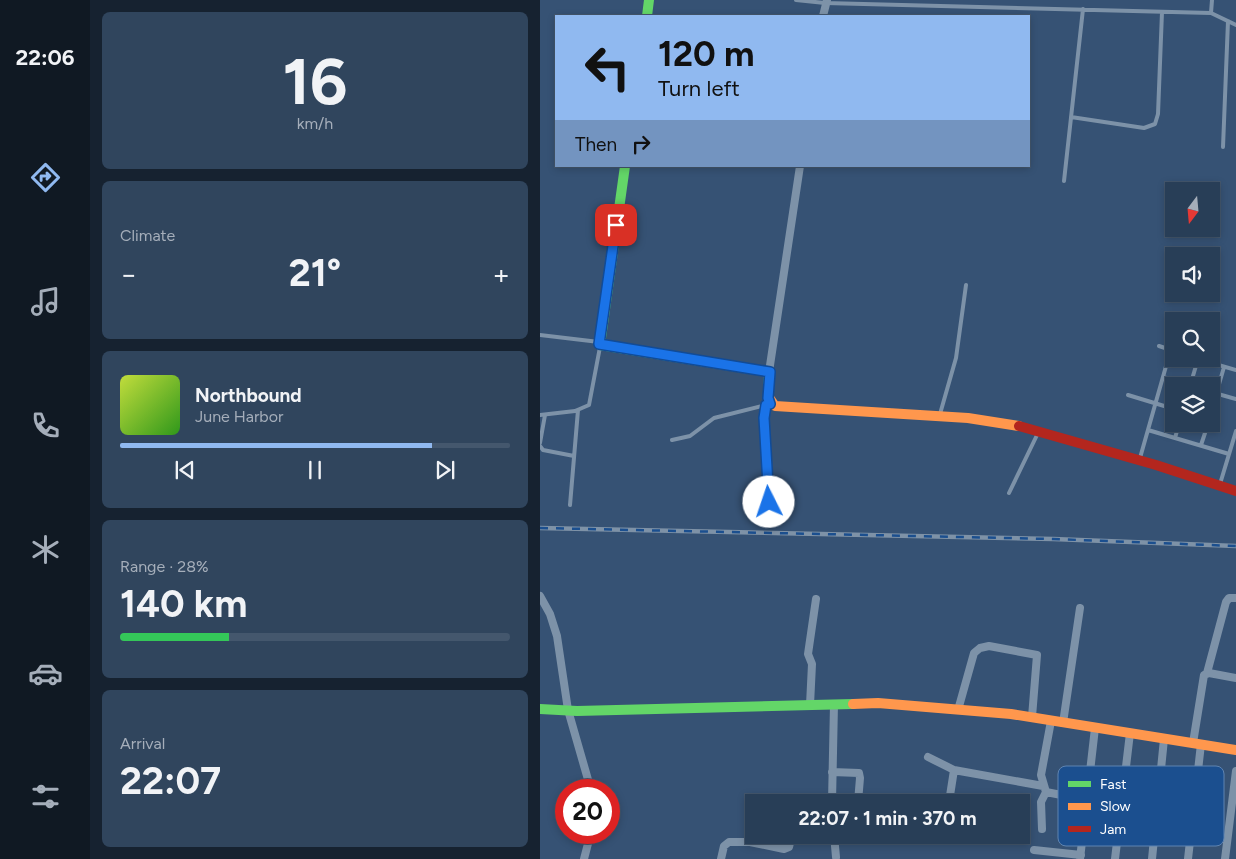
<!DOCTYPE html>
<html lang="en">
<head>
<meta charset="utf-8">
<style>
  body { margin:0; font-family:Figtree,sans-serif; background:#30455d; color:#f1f3f6; height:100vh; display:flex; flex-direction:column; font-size:19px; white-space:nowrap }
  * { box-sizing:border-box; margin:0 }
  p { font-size:16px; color:#a5aeba }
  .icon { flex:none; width:28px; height:28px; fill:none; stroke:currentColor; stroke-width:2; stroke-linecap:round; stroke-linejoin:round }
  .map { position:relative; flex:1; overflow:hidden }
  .panel { display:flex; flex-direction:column; gap:12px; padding:12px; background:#162230; width:450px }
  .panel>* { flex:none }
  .hud { position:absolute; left:15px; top:15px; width:475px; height:152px; border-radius:0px; box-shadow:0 2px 8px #0003,0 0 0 1px #44576d; background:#90b9f0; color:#111; overflow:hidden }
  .needle { width:32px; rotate:196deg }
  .buttons { position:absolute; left:625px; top:182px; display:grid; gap:10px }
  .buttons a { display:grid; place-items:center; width:55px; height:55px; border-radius:0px; background:#283e57; box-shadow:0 2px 8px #0003,0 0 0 1px #44576d; font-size:25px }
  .speed { position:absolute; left:15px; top:779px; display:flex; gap:10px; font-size:25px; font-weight:700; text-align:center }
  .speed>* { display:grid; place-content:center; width:65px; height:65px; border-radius:50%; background:#283e57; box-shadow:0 2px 8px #0003,0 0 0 1px #44576d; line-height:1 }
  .speed .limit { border:8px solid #d22; background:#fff; color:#111 }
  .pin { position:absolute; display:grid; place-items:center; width:42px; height:42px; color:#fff; margin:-21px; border-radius:10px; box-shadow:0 2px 8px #0006 }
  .me { position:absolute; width:55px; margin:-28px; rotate:356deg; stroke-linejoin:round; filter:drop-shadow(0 0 4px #0008) }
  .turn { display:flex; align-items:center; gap:18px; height:105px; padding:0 20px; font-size:22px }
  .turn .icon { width:65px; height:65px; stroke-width:2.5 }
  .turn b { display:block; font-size:35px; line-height:42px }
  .then { display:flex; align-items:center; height:48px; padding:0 20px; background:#0003; gap:10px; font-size:19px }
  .big { font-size:38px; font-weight:700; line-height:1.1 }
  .panel .widget { flex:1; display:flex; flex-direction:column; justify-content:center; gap:8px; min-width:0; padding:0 18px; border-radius:8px; background:#30455d }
  .panel .dial { align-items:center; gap:0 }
  .dial b { font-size:65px; line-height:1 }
  .song { display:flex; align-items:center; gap:15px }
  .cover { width:60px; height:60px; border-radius:8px; background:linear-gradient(135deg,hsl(70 70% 55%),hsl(110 70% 35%)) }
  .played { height:5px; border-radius:2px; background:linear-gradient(90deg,#90b9f0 80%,#44576d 80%) }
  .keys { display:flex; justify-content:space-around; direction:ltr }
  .heat { display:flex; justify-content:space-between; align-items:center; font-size:28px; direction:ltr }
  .charge { height:8px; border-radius:4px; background:linear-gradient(90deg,#34c759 28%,#44576d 0) }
  .trip { position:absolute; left:205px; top:794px; width:285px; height:50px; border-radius:0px; background:#283e57; box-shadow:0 2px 8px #0003,0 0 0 1px #44576d; font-weight:700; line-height:50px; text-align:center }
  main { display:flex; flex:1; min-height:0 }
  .tabs { display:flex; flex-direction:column; width:90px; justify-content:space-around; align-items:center; background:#101923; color:#a5aeba }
  .tabs .icon { width:35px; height:35px }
  .tabs .selected { color:#90b9f0 }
  .tabs b { font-size:22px; color:#f1f3f6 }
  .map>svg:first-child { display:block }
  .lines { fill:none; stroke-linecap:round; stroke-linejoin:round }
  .lane { stroke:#7d92a8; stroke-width:4 }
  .street { stroke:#7d92a8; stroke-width:8 }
  .fast { stroke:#63d668; stroke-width:10 }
  .slow { stroke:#ff974d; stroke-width:10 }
  .jam { stroke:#b3261e; stroke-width:10 }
  .rail-casing { stroke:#7e92a7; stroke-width:4.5 }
  .rail { stroke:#1b4f8f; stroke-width:2.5; stroke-dasharray:8; stroke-linecap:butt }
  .route-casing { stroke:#114b97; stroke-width:12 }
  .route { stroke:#1a73e8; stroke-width:9 }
  .key { fill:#1b4f8f; stroke:#5f84b1; stroke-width:1 }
  .key-label { font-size:14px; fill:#fff }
</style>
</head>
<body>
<main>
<nav class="tabs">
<b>22:06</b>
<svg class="icon selected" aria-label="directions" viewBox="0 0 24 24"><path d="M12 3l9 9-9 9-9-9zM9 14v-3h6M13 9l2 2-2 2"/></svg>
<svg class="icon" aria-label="music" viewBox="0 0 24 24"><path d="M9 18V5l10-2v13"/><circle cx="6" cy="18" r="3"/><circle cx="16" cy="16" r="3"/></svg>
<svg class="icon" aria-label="phone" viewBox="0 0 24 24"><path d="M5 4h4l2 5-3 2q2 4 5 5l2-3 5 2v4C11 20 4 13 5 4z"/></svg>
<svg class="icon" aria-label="climate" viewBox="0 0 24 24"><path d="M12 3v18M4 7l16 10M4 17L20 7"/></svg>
<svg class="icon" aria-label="car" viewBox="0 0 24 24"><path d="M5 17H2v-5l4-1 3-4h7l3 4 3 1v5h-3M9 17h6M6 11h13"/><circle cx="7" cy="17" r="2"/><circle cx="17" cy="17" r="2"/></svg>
<svg class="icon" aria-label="filters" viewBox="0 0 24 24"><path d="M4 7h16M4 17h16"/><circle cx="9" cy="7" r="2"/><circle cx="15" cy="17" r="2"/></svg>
</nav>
<section class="panel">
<div class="widget dial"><b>16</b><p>km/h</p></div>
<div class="widget"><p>Climate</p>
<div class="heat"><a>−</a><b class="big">21°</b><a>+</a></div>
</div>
<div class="widget">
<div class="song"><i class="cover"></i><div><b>Northbound</b><p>June Harbor</p></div></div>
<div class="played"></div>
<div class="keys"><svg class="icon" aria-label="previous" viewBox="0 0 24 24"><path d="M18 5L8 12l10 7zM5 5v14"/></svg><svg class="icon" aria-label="pause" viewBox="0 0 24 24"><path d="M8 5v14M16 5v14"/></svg><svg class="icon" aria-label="next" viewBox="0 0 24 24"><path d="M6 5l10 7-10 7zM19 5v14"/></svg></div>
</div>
<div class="widget"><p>Range · 28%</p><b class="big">140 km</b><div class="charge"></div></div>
<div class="widget"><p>Arrival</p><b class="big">22:07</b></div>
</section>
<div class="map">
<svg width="696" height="859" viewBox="0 0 696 859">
  <rect width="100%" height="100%" fill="#365274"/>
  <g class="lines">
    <path class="lane" d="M256,0L285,3L671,13L696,25
      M671,13L672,0
      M531,117L604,128L615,124L618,114L622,12
      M683,147L688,21
      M524,181L543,9
      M0,335L59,342
      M619,346L634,351
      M658,359L696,370
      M623,377L654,386
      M650,386L658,359
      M671,392L696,399
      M588,395L634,409
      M226,405L224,426L229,502
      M671,412L684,367
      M400,414L416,358L426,285
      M0,415L35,411L49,405L60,347
      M608,430L689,454
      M635,438L639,424
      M132,440L150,436L174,418L230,404
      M0,443L5,415
      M661,445L668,424
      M0,446L3,450L34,456
      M600,458L634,338
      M680,484L696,431
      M469,493L498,433
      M30,505L38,410"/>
    <path class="street" d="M283,16L287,0
      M229,372L260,166
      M0,596L10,614L17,636L28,710L51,790
      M667,673L686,602L689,598H696
      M270,705L272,664L268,654L276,599
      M418,710L434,653L440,648L449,646L497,655L492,717
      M511,721L501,775L506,792L547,800L617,808
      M523,723L540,608
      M653,743L664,675L669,673L696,678
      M388,757L414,770L503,786
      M292,772L319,773L320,778L318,802
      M292,802L294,704
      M409,802L414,770
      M502,829L501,802L506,792
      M294,835L296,857
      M494,850L541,855
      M44,859L51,832
      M181,859L184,846L189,842H210L244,849L249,847L252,835
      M540,859L555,728
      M575,859L590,733
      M612,859L624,739
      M648,859L661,744
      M685,859L696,771"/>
    <path class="fast" d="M107,16L109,0
      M85,166L60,345L229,372L228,396
      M0,709L37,711L313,704"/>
    <path class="slow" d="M228,396L235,406L428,418L479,426
      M313,704L338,703L471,714L696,750"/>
    <path class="jam" d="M479,426L616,465L696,491"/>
    <g class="rail-casing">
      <path id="rail" d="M0,528L513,539L696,546"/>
    </g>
    <use href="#rail" class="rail"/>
  </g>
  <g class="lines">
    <g class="route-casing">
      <path id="route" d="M76,225L59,344L230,372L228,398L230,404L226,405L224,418L229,502"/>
    </g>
    <use href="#route" class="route"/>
  </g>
  <rect x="518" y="766" width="166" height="80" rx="8" class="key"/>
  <rect x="528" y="781" width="23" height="6" fill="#63d668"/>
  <rect x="528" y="803" width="23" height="7" fill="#ff974d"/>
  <rect x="528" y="826" width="23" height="6" fill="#b3261e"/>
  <g class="key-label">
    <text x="560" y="789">Fast</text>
    <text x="560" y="811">Slow</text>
    <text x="560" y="834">Jam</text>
  </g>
</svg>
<div class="buttons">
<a><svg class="needle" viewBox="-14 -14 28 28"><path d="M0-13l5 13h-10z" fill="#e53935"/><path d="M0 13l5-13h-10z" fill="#a5aeba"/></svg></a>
<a><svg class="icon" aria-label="sound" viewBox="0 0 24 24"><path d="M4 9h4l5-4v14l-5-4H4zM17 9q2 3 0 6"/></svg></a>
<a><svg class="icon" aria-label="search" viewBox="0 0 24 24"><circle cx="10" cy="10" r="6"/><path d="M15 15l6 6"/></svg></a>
<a><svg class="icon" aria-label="layers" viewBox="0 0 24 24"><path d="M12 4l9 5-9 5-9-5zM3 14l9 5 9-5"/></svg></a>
</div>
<div class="speed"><div class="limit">20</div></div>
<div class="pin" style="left:76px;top:225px;background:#d93025"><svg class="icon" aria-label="arrive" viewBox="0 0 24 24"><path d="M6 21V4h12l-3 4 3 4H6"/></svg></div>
<svg class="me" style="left:229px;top:502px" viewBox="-20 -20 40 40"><circle r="19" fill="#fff"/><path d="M0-13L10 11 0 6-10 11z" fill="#1a73e8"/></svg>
<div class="trip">22:07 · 1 min · 370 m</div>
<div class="hud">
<div class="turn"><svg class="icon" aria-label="left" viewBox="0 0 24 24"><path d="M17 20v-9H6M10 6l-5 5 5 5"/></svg><div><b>120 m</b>Turn left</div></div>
<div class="then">Then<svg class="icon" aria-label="right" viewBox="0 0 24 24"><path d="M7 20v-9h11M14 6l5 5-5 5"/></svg></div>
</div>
</div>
</main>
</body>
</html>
